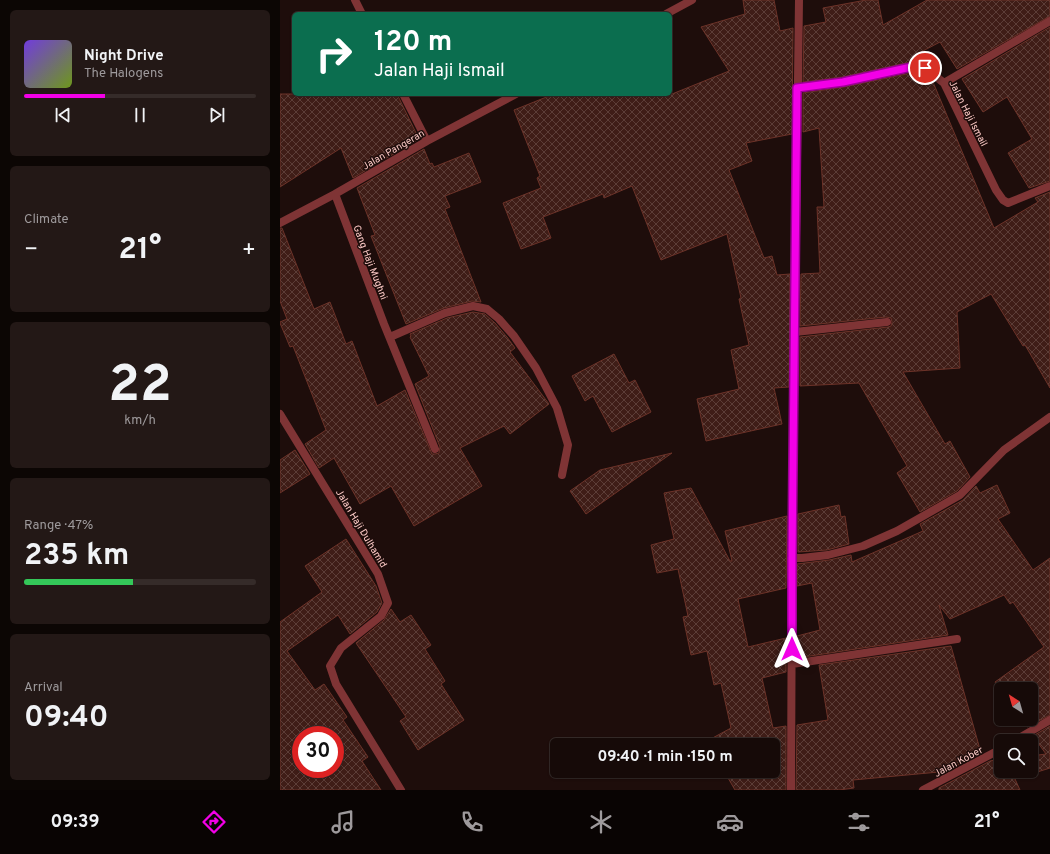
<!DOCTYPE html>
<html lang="en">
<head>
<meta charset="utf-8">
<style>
  body { margin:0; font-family:Overpass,sans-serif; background:#231816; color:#f1f3f6; height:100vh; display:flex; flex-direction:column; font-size:15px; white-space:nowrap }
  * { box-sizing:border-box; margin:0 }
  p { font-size:13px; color:#9e9a9c }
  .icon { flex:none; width:22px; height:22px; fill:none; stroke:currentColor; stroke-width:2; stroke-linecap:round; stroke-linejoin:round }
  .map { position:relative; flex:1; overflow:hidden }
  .sheet { display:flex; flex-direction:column; gap:10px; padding:10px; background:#0c0604; width:280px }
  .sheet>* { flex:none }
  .banner { position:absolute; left:12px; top:12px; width:380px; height:84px; border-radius:6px; box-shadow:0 1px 3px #0004,0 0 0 1px #352b29; background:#0b6e4f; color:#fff; overflow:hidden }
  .needle { width:26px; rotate:323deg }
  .fabs { position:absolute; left:714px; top:682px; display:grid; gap:8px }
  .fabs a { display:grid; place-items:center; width:44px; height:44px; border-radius:6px; background:#160a08; box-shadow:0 1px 3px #0004,0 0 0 1px #352b29; font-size:20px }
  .speed { position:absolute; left:12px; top:726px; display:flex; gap:8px; font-size:20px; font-weight:700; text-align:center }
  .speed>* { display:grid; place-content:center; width:52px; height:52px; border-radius:50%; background:#160a08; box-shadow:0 1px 3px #0004,0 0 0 1px #352b29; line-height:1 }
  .speed .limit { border:6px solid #d22; background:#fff; color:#111 }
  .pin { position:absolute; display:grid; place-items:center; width:34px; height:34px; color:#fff; margin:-17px; border:2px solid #fff; border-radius:50%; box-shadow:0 1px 4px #0007 }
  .me { position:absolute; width:44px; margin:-22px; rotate:0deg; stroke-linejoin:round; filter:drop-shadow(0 0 3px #0008) }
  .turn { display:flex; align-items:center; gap:14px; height:84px; padding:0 16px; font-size:18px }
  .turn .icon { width:52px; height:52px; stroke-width:2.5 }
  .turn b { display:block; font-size:28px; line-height:34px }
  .big { font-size:30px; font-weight:700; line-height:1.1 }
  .sheet .tile { flex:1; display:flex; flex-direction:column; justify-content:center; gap:6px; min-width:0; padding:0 14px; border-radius:6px; background:#231816 }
  .sheet .dial { align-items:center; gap:0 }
  .dial b { font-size:52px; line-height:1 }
  .song { display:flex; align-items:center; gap:12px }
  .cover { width:48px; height:48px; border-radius:6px; background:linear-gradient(135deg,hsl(260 70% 55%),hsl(80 70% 35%)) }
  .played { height:4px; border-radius:2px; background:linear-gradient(90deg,#f300e7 35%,#352b29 35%) }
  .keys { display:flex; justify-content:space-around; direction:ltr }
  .heat { display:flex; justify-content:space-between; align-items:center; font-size:22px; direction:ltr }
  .charge { height:6px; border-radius:3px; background:linear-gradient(90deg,#34c759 47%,#352b29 0) }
  .trip { position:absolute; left:270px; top:738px; width:230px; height:40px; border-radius:6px; background:#160a08; box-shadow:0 1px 3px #0004,0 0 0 1px #352b29; font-weight:700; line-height:40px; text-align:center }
  .menu { display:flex; height:64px; justify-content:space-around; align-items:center; background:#090403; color:#9e9a9c }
  .menu .icon { width:28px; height:28px }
  .menu .selected { color:#f300e7 }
  .menu b { font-size:18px; color:#f1f3f6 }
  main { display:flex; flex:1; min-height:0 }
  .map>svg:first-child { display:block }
  .building { fill:url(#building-cross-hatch); stroke:#6c3228; fill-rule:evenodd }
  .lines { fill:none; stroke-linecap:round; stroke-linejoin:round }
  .street { stroke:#7f3435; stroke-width:8 }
  .route-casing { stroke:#9e0096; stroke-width:10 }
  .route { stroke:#f300e7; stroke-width:7 }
  .labels { text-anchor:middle; stroke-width:3; stroke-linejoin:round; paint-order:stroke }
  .street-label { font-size:10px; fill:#ffccc8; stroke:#1e0d0b }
</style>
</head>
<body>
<main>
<section class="sheet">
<div class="tile">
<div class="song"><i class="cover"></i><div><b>Night Drive</b><p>The Halogens</p></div></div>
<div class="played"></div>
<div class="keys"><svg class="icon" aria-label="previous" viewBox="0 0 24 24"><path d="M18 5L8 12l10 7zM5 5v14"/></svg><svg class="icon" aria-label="pause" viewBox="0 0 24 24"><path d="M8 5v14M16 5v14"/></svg><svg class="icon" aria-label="next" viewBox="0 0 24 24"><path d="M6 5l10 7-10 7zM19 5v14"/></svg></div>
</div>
<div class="tile"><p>Climate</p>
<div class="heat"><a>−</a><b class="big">21°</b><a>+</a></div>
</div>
<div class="tile dial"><b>22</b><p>km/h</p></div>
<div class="tile"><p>Range · 47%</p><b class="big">235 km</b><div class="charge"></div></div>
<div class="tile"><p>Arrival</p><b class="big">09:40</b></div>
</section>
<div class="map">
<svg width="770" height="790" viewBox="0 0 770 790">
  <defs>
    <pattern id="building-cross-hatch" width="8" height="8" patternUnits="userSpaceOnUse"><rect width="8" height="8" fill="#3f1d17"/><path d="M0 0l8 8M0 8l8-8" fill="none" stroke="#5c3d37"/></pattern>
  </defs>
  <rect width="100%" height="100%" fill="#1e0d0b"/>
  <path class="building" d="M463,0H494L500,31L513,28L512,134L466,143L472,161L449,170L484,258L492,256L497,275L510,274L509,387L494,388L502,424L426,441L417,399L459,389L451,350L469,345L459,299L461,298L447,234L381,260L352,186L324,198L323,194L263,217L271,238L241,249L223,203L261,188L257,178L260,176L234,110L274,94H392L449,71L421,27L465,14Z
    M586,0H598L603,25L647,0H770V16L677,69L660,42L641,52L645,62L635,61L562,77L523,82L524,26L546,22L543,8Z
    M770,27V181L749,188L728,153L752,139L727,97L703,112L682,79Z
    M636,72L643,73L653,82L714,228L758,202L755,198L770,192V388L745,345L743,346L711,294L677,312L680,368L623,372L665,444L670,441L690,477L677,491L640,512L617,473L627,466L579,383L520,386V337L608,327L611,326L612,322L611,318L606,317L520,326L521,274L540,273L537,207H544L539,128L523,132V93L564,87Z
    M0,94H117L139,139L73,178L61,148L0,187Z
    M144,149L150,164L152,163L154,167L189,153L201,182L165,196L170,207L165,209L201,302L192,301L164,308L126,324L91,236L95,235L77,188Z
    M0,228H2L34,309L50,302L66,344L72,341L97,406L125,390L152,454H155L159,453L160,447L135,384L149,376L130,337L131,336L130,334L167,318L193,312L205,314L215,323L227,337L235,348L230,352L269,404L230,434L224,426L180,448L202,486L134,526L111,486L80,504L54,458L39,468L25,444L46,430L13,346L10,347L0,323V322L7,319L0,301Z
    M334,354L349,383L355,380L371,412L332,432L313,396L305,401L292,376Z
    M15,450L30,474L0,493V460Z
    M392,453L306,514L290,491L320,470Z
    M717,485L730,513L718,519L753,570L770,558V715L747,727L741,719H751V689H721V691L715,682L764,647L733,602L730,604L724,595L670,619L659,605L668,635L517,658V636L540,630L532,583L517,586V564L549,560L571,555L572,562L643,531L640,524L683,500L696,486L700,493Z
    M411,488L450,561H452L445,531L507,516L506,588L458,599L468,647L506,638V672L482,678L493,728L506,726V790H455L444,771H493V745H429L427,741L451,728L441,683L434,685L427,651L411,655L403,617L408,616L398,569L377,573L371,545L394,539L384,493Z
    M559,505L561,517L565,516L569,544L547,550L518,552V514Z
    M66,539L96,586L102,603L97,612L70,634L58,615L7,651L35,690L44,684L67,717L63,720L88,757L82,761L101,790H0V622L42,592L25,566ZM21,735H55V769H21Z
    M111,609L120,622L131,615L151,645L145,649L165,681L161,684L184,720L138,750L120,721L126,717L76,643L104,620Z
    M671,646L701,753L659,775V772L573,780L574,788L559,790H516L517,725L548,720L539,665Z
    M770,726V768L735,779L740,790H659V788L710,761L721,759V771H751V756L766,754L753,736Z"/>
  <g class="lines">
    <path class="street" d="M75,0L82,14
      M386,14L412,0
      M664,83L770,21
      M517,88L563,82L636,66L645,68L664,83L716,190L723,200L728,203L770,186
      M123,94L147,141
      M55,194L104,324L155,449
      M0,223L55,194L147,141L236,94
      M515,332L607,322
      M110,337L165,313L193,306L207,309L219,319L234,336L256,368L277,408L288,445L282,475
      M0,414L98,574L108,603L101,616L61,648L50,666L56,684L121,790
      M512,558H522L548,555L583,546L617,531L680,495L724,450L770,417
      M512,664L677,639
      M734,741L770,720
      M511,790L512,558L519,0
      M643,790L721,749"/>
  </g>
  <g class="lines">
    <g class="route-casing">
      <path id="route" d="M512,649V558L517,88L563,82L636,66L645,68"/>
    </g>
    <use href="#route" class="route"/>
  </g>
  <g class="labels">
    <g class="street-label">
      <text transform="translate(689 113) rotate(63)" y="4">Jalan Haji Ismail</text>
      <text transform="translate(113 149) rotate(-30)" y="4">Jalan Pangeran</text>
      <text transform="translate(91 262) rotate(69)" y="4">Gang Haji Mughni</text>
      <text transform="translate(82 528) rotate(59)" y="4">Jalan Haji Dulhamid</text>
      <text transform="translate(678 761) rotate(-28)" y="4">Jalan Kober</text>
    </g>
  </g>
</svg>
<div class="fabs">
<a><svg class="needle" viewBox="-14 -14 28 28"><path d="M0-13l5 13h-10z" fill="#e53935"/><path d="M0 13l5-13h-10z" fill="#9e9a9c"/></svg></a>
<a><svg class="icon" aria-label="search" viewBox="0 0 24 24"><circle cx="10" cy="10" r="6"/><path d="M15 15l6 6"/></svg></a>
</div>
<div class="speed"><div class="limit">30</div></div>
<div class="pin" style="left:645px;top:68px;background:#d93025"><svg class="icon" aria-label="arrive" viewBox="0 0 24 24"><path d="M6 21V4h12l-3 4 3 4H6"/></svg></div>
<svg class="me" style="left:512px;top:649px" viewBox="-20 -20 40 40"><path d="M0-17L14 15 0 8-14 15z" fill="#f300e7" stroke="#fff" stroke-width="4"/></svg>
<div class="trip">09:40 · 1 min · 150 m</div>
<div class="banner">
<div class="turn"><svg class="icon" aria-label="right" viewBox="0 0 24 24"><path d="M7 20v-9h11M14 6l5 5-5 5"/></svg><div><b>120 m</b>Jalan Haji Ismail</div></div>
</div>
</div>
</main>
<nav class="menu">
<b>09:39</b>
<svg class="icon selected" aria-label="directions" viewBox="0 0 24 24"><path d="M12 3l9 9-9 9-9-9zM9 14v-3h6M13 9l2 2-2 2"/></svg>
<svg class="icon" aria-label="music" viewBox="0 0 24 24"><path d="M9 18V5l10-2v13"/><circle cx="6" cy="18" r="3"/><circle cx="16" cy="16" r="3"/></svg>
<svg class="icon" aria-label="phone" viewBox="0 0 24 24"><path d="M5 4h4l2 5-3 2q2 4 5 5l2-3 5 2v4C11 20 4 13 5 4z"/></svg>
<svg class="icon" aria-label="climate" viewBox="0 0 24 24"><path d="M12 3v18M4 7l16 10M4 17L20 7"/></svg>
<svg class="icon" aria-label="car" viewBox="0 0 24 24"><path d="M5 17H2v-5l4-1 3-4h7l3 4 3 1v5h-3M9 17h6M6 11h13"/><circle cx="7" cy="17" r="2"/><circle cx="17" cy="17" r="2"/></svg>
<svg class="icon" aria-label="filters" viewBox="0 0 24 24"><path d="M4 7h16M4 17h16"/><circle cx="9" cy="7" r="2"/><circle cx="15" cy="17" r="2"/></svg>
<b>21°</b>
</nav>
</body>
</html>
